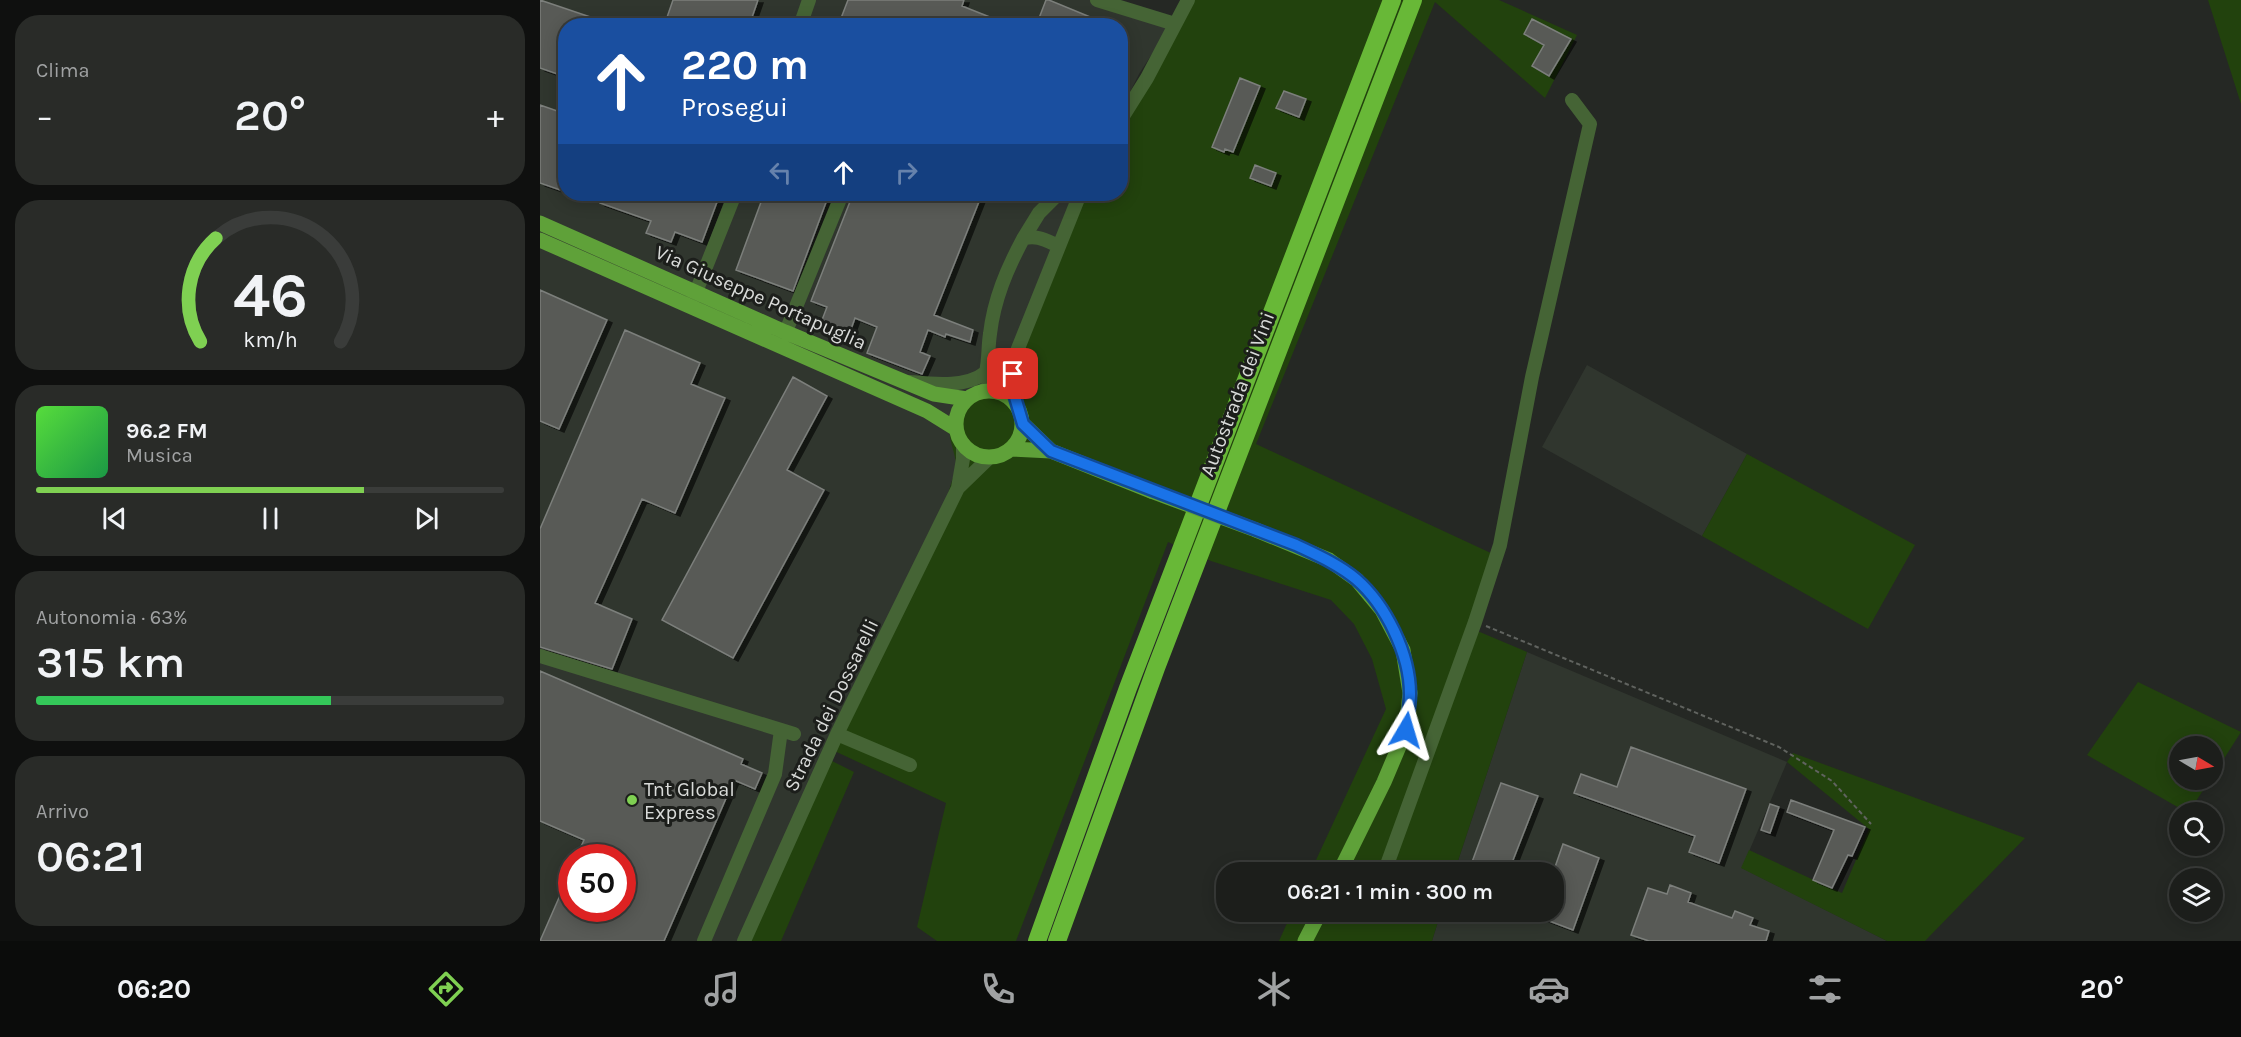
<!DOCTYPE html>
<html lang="it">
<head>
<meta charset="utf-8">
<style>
  body { margin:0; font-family:Karla,sans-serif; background:#292b28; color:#f1f3f6; height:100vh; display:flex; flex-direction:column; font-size:22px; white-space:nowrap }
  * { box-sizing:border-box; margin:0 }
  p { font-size:20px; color:#a0a2a3 }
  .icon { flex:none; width:33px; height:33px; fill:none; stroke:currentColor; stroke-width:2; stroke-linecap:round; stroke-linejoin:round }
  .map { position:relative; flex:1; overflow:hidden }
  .details { display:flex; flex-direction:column; gap:15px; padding:15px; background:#0f100f; width:540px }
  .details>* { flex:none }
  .banner { position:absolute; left:18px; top:18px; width:570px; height:183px; border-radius:24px; box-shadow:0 3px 15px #0003,0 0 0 2px #3a3c3a; background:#1a4fa0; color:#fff; overflow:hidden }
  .needle { width:39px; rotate:100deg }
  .buttons { position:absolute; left:1629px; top:736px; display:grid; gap:12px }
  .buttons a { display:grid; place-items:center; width:54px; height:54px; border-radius:50%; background:#1c1e1b; box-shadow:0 3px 15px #0003,0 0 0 2px #3a3c3a; font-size:30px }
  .speed { position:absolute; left:18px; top:844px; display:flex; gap:12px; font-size:30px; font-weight:700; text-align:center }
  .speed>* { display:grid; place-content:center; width:78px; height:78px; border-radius:50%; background:#1c1e1b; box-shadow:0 3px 15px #0003,0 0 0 2px #3a3c3a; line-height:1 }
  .speed .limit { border:9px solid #d22; background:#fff; color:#111 }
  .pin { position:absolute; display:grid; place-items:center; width:51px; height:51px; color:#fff; margin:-26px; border-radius:12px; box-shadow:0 3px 9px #0006 }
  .me { position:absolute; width:66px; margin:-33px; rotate:7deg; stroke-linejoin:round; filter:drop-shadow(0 0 4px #0008) }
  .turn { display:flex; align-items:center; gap:21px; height:126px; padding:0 24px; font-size:27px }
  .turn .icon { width:78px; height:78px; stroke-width:2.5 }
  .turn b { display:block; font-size:42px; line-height:51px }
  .lanes { display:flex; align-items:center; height:57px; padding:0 24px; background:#0003; justify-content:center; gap:30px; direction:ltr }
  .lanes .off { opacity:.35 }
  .big { font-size:45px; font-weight:600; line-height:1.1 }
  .details .card { flex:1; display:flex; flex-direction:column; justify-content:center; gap:9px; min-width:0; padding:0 21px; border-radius:24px; background:#292b28 }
  .details .dial { align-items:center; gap:0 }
  .dial svg { height:156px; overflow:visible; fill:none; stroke:#3a3c3a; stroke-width:7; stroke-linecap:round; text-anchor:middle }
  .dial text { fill:#f1f3f6; stroke:none }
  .song { display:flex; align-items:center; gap:18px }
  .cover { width:72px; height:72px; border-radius:9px; background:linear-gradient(135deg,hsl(110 70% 55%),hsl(140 70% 35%)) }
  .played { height:6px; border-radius:3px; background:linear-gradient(90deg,#7fd052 70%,#3a3c3a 70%) }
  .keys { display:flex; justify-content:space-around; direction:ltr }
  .heat { display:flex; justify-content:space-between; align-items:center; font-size:33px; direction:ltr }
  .charge { height:9px; border-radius:4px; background:linear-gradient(90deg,#34c759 63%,#3a3c3a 0) }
  .trip { position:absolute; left:676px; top:862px; width:348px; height:60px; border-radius:24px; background:#1c1e1b; box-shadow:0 3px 15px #0003,0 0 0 2px #3a3c3a; font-weight:600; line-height:60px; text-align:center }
  .tabs { display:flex; height:96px; justify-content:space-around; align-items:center; background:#0b0c0b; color:#a0a2a3 }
  .tabs .icon { width:42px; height:42px }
  .tabs .on { color:#7fd052 }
  .tabs b { font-size:27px; color:#f1f3f6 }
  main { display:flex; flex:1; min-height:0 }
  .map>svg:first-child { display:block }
  .built { fill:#30362e; fill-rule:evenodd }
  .green { fill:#22420d }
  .building { fill:#585a57; stroke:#7c7f7b; stroke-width:1.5; filter:url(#shadow) }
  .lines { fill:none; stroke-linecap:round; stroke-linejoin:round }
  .path { stroke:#60635f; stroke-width:2; stroke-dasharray:4.5 3; stroke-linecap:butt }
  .minor { stroke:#456435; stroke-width:14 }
  .major { stroke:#5fa139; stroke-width:15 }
  .highway { stroke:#68b837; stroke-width:18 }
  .major-bridge { stroke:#5fa139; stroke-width:15 }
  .route-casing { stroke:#114b97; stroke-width:15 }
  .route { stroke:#1a73e8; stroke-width:10 }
  .poi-dot { fill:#7fd052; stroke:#1c1e1b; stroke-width:2 }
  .labels { text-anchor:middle; stroke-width:6; stroke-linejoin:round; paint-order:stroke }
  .street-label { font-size:20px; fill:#d9dbd9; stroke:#1c1e1b }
  .poi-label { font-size:20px; fill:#d9dbd9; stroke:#1c1e1b; text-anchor:start }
</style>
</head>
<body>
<main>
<section class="details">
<div class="card"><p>Clima</p>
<div class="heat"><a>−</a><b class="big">20°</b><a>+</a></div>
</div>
<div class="card dial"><svg viewBox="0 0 100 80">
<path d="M14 69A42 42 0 1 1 86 69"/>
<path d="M14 69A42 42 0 0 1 22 16" stroke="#7fd052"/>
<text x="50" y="56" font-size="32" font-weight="700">46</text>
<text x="50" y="72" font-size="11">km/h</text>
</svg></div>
<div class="card">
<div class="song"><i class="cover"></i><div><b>96.2 FM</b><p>Musica</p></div></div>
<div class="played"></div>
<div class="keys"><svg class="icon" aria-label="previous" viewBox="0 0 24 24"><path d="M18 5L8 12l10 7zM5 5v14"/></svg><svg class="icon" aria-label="pause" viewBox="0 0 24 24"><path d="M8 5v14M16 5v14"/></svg><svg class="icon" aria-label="next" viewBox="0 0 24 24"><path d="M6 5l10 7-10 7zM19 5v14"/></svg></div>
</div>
<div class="card"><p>Autonomia · 63%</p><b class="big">315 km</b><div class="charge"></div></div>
<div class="card"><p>Arrivo</p><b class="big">06:21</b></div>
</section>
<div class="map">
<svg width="1701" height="941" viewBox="0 0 1701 941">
  <defs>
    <filter id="shadow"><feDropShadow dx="5" dy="3" stdDeviation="0" flood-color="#0009"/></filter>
  </defs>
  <rect width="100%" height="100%" fill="#252824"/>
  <path class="built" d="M0,0H560L632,23L599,74L581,110L580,26H26V194H538L489,325L417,465L404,507L202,941H0ZM32,858H82V909H32Z
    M1047,365L1207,454L1162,536L1002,447Z
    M987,652L1247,762L1202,868L1347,941H892L901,912H1014V873H914Z"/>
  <path class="green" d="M644,0H959L1037,35L1005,98L895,2L716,444L953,554L928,627L987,652L914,873H770L846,709L832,659L814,624L791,600L671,561L628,542L476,941H397L377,927L406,803L288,748L404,507L417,465L410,438L413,410L435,387L454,378L489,325L538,194H580L581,115Z
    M1668,0H1701V104Z
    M1207,454L1375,545L1328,629L1162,536Z
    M1598,682L1701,732L1673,776L1672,747H1640V780H1670L1648,813L1547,755Z
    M1253,753L1485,838L1385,941H1347L1201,868L1209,850L1302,893L1329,829L1247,762Z
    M284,757L314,772L241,941H200Z
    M752,912H901L892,941H739Z"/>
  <path class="building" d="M0,0L71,24L26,26V77L0,68Z
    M133,0H218L209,26H124Z
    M308,0H424L422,6L470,25L298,26Z
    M506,0H509L572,26H496Z
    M992,19L1031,39L1009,76L992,66L1004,45L984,34Z
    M700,78L720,86L693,152L685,149L684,152L672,147Z
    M744,91L766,99L759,117L736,108Z
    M0,105L26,114V192L0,183Z
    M715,165L736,173L731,186L710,178Z
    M63,194H180L162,242L135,232L131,242L106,233L111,221L60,203Z
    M224,194H277L288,197L253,291L196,270Z
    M313,194H442L394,315L433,330L430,342L406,334L405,337L388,330L380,352L390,356L382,374L327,353L337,327L315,318L310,332L282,320L287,307L271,301Z
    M0,290L67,320L19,429L0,421Z
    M85,330L160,363L151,384L185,398L135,513L102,499L55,603L92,619L72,669L0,647V529Z
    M253,377L287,396L247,470L284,490L193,658L122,620Z
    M0,671L203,759L201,764L222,773L215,789L194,780L124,941H0L32,868V909H82V858H36L44,840L0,821Z
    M1091,747L1206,789L1179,863L1149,852L1155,836L1034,793L1041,774L1077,787Z
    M961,783L998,796L968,873H928Z
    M1251,800L1325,827L1312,856L1308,855L1292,888L1273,880L1294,830L1247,812Z
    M1230,804L1239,807L1230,833L1221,830Z
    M1023,844L1059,858L1033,930L988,913L1014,912V870Z
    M1130,885L1151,893L1148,902L1192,918L1195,911L1213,918L1210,925L1229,931L1226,941H1109L1091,935L1108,888L1127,894Z"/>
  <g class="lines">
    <path class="path" d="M946,626L1239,747L1292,781L1331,824"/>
    <path class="minor" d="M557,0L635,24
      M260,26L269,0
      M580,121L607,78L648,0
      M483,239L499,213L518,194
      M152,302L195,194
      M242,341L302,194
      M473,361L472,387L477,405
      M370,382C393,384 427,388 446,372C449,359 448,346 450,334C454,299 467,269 483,239C496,234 507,241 519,246
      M443,391L454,383L473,361L540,194
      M418,488L450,457
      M0,656L254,734
      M297,734L370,765
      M844,873L935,622L960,545L992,377L1050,124L1032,100
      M779,913L798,915L814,912
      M164,941L235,774L241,730
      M204,941L297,734L418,488L423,459V444"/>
    <path class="major" d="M0,223L245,332L394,394L427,399
      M0,240L387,411L416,429
      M416 424a33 33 0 1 1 66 0a33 33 0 1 1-66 0Z
      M483,424L511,451
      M472,449L511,451L611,491
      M716,530L789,560L817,580L842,610L863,650L870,693L866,730L844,782L799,873
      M765,941L780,912"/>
    <path class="highway" d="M497,941L588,688L852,0
      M517,941L616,668L873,0"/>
    <path class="major-bridge" d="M611,491L716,530"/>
  </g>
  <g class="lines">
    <g class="route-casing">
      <path id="route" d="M473,374L472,387L483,424L511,451L756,545C777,555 798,564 816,579C846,605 870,654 870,694C870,706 867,719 866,730"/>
    </g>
    <use href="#route" class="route"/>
  </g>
  <circle class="poi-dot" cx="92" cy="800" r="6"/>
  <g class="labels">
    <g class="street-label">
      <text transform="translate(221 297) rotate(24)" y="7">Via Giuseppe Portapuglia</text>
      <text transform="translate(697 394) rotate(-69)" y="7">Autostrada dei Vini</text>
      <text transform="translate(291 705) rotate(-64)" y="7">Strada dei Dossarelli</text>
    </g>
    <g class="poi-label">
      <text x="104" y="796">Tnt Global<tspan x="104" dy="23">Express</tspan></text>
    </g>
  </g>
</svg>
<div class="buttons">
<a><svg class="needle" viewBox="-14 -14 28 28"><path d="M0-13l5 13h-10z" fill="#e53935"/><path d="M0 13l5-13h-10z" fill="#a0a2a3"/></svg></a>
<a><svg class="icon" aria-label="search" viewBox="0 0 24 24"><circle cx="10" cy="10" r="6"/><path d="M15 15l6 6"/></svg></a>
<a><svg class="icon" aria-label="layers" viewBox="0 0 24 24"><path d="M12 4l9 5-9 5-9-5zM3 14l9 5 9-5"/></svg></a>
</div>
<div class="speed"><div class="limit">50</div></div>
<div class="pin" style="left:473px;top:374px;background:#d93025"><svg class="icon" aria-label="arrive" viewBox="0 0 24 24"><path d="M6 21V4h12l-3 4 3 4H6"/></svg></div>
<svg class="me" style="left:866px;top:730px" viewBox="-20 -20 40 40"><path d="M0-17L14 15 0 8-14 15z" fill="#1a73e8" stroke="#fff" stroke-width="4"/></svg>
<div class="trip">06:21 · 1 min · 300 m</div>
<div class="banner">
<div class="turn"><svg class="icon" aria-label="ahead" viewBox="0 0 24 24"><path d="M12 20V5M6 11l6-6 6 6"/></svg><div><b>220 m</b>Prosegui</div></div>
<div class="lanes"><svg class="icon off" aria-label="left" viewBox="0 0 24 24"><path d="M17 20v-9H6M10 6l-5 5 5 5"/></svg><svg class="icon" aria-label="ahead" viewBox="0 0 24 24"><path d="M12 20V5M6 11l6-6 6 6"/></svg><svg class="icon off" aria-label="right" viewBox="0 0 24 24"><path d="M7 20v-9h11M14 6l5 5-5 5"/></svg></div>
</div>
</div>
</main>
<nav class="tabs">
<b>06:20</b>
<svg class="icon on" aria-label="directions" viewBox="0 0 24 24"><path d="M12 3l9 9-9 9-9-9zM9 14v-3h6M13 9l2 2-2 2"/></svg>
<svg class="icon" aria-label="music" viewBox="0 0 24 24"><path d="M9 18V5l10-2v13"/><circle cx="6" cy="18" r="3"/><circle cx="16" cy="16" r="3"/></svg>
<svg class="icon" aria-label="phone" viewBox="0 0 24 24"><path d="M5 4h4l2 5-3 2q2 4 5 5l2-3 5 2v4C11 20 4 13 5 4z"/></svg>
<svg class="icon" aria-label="climate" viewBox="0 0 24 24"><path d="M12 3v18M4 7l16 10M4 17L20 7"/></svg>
<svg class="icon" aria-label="car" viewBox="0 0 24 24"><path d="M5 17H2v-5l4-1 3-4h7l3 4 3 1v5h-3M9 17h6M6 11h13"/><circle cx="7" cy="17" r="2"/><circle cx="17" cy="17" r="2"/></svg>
<svg class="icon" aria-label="filters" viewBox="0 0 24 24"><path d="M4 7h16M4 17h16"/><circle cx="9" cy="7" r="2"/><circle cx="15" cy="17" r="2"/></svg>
<b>20°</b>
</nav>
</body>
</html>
